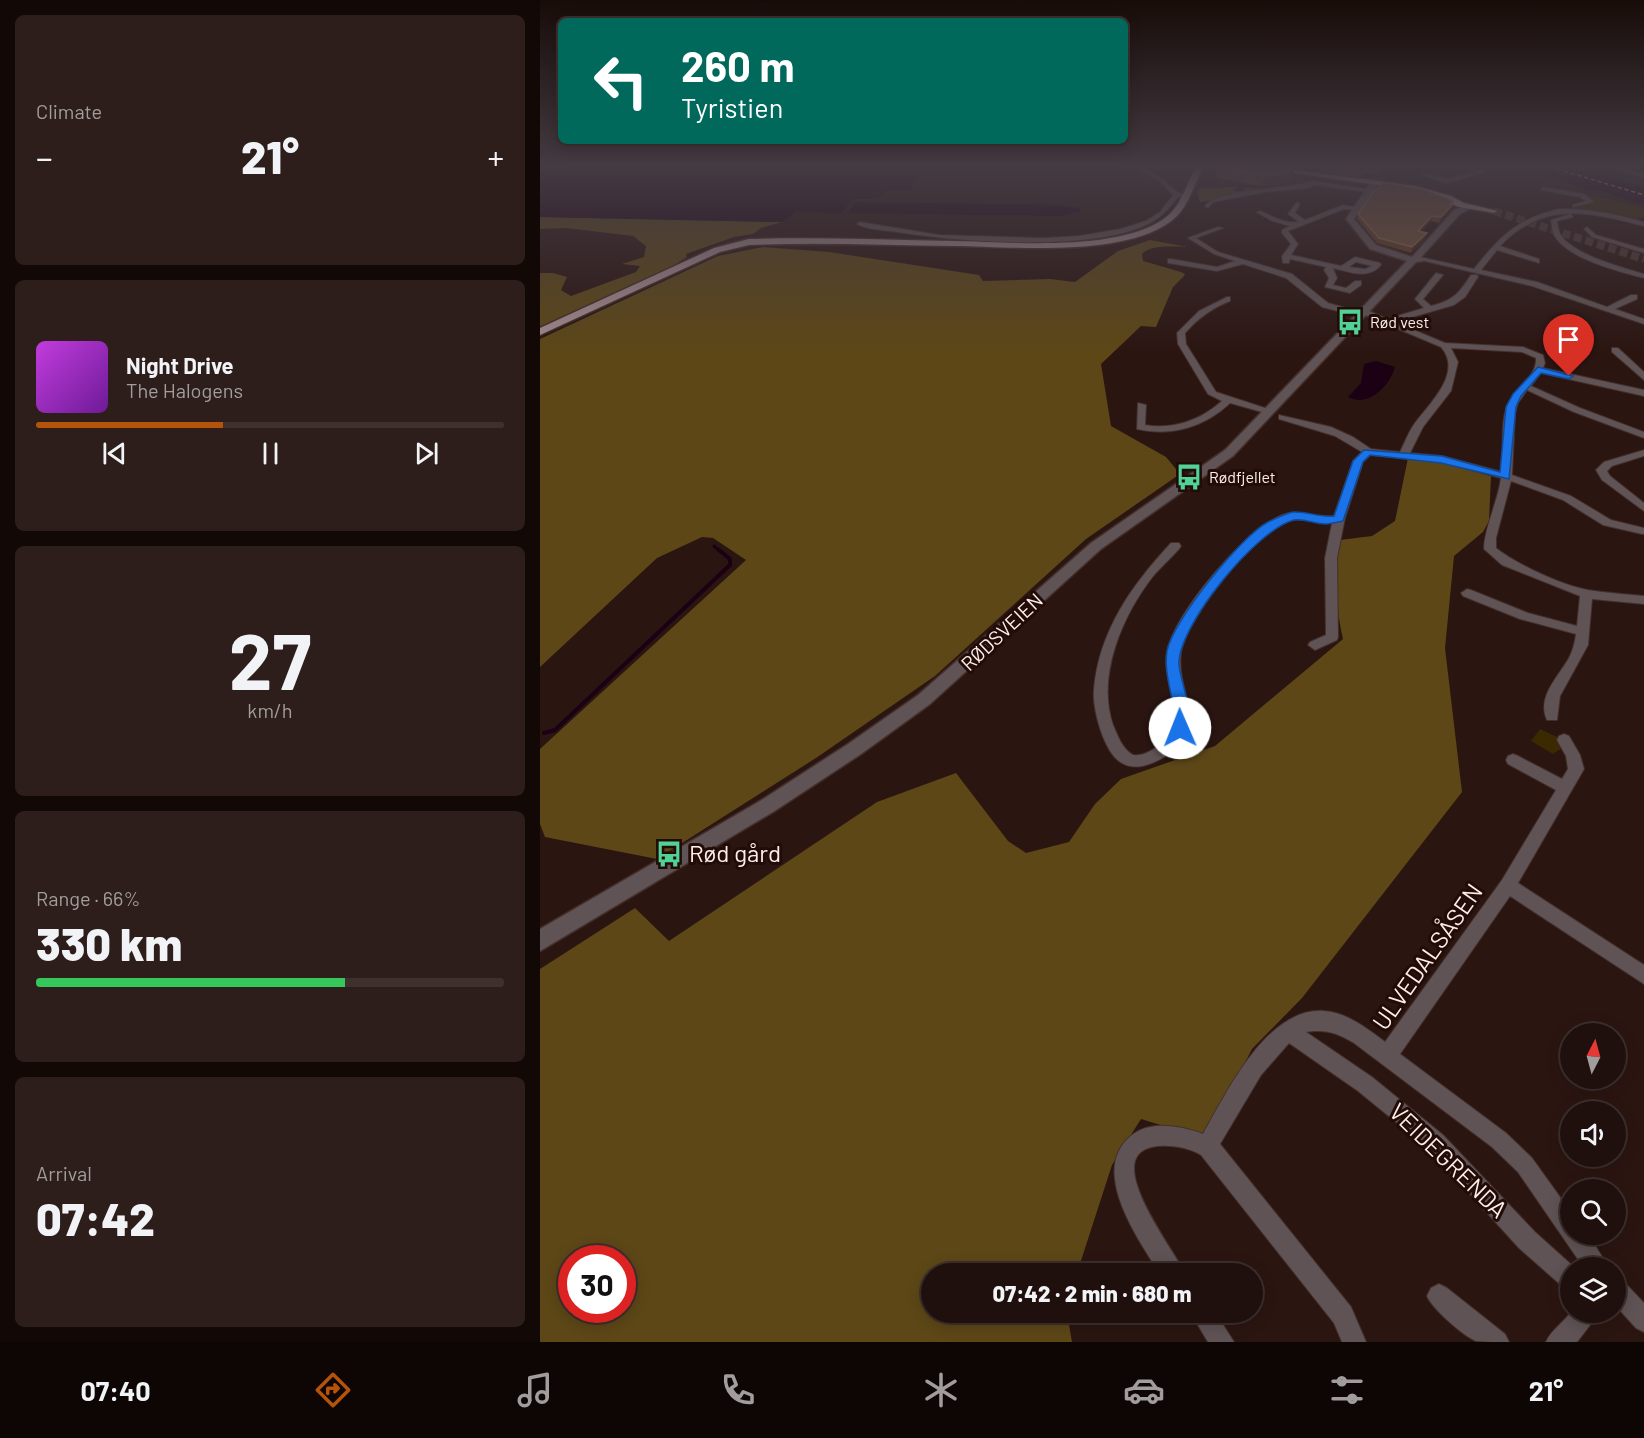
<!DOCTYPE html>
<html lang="en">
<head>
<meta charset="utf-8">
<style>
  body { margin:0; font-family:Barlow,sans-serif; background:#2d1e1b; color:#f1f3f6; height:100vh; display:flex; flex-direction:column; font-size:22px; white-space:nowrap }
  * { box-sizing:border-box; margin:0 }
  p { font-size:20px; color:#a29d9d }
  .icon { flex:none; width:33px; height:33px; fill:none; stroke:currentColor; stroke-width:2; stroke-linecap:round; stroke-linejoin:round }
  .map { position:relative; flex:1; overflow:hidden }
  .panel { display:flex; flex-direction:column; gap:15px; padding:15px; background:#120907; width:540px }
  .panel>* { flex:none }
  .banner { position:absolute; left:18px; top:18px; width:570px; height:126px; border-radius:9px; box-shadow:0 3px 15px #0003,0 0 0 2px #3d302e; background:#00695c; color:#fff; overflow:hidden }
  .needle { width:39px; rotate:6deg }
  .fabs { position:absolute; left:1020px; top:1023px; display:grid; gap:12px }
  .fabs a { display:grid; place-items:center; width:66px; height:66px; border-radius:50%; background:#20100d; box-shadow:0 3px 15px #0003,0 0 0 2px #3d302e; font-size:30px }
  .speed { position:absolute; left:18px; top:1245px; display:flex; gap:12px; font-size:30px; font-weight:700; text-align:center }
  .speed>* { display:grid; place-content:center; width:78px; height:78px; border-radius:50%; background:#20100d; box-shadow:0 3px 15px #0003,0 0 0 2px #3d302e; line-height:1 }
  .speed .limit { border:9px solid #d22; background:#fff; color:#111 }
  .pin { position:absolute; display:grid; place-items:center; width:51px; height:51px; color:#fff; margin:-62px -26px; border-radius:50% 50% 50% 0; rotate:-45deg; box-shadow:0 0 6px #0007 }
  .pin .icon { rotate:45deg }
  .me { position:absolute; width:66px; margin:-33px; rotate:359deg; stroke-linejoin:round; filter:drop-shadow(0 0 4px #0008) }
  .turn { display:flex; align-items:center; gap:21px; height:126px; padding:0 24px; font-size:27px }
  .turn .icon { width:78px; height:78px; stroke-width:2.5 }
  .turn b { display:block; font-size:42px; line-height:51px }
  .big { font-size:45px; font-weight:800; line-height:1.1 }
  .panel .card { flex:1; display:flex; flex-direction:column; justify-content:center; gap:9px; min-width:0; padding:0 21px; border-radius:9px; background:#2d1e1b }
  .panel .dial { align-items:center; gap:0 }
  .dial b { font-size:78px; line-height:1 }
  .song { display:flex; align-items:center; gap:18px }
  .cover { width:72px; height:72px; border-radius:9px; background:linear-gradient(135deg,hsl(290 70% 55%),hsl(280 70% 35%)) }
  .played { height:6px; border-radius:3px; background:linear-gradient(90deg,#b45309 40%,#3d302e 40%) }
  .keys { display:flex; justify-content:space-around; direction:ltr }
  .heat { display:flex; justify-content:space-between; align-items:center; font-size:33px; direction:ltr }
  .charge { height:9px; border-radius:4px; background:linear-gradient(90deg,#34c759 66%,#3d302e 0) }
  .trip { position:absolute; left:381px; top:1263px; width:342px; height:60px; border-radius:30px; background:#20100d; box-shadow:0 3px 15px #0003,0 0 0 2px #3d302e; font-weight:800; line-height:60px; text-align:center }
  .dock { display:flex; height:96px; justify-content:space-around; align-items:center; background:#0d0605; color:#a29d9d }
  .dock .icon { width:42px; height:42px }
  .dock .current { color:#b45309 }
  .dock b { font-size:27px; color:#f1f3f6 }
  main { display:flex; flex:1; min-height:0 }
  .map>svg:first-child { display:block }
  .green { fill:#3b2900 }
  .forest { fill:#5d4717; fill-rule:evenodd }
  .water { fill:#1c0014 }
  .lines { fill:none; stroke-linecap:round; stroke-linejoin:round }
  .stream-far1 { stroke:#1c0014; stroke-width:3 }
  .stream { stroke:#1c0014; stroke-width:4 }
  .ferry { stroke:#f7b8e0; stroke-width:1.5; stroke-dasharray:4 3; stroke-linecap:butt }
  .primary-tunnel { stroke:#4b3632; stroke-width:8; stroke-dasharray:8 4; stroke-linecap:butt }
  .minor-casing { stroke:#442f2b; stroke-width:2 }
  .tertiary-casing { stroke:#442f2b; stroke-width:3 }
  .primary-casing { stroke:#442f2b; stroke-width:3 }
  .minor { fill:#5f5355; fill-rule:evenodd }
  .tertiary { fill:#5f5355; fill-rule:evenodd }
  .primary { fill:#a38a8e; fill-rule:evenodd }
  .wall { fill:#643f21 }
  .shaded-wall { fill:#462612 }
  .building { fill:#745237; stroke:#8a6a53; stroke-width:1.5 }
  .route { fill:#1a73e8; stroke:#114b97; stroke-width:1.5 }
  .labels { text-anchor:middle; stroke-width:6; stroke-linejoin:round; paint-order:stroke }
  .far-poi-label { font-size:16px; fill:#feeeea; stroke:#210c08; text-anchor:start }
  .street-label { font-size:20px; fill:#feeeea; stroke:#210c08 }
  .near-poi-label { font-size:24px; fill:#feeeea; stroke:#210c08; text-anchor:start }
  .near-street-label { font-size:24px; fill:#feeeea; stroke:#210c08 }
</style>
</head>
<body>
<main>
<section class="panel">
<div class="card"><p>Climate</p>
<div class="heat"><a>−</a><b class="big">21°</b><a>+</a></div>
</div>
<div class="card">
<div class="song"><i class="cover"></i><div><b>Night Drive</b><p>The Halogens</p></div></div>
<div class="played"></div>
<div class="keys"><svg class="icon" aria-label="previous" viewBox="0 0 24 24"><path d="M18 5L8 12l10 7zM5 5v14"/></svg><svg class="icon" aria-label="pause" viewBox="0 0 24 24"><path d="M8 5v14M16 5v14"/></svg><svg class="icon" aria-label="next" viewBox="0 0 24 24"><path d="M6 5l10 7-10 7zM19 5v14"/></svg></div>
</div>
<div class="card dial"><b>27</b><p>km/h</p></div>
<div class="card"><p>Range · 66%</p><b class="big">330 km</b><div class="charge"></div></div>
<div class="card"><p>Arrival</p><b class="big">07:42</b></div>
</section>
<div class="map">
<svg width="1104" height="1342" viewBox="0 0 1104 1342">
  <rect width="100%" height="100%" fill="#2b1511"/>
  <path class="green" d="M858,165H916L926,168L891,176L878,171H843Z
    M1043,195L1067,198L1104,208V217L1091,220L1060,211L1033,208L1052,202Z
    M1000,729L1017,737L1022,748L1013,754L991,741Z"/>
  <path class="forest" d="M766,184L660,202L657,192L661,188L699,187L692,190L698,192L707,189L701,187L718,189Z
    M0,217L242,222L221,228L213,234L194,237L146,254L147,257L126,270L0,328V273H13L27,277L21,290L31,296L96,272L100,266L82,264L104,257L106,246L93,236L85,235L26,228L0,229Z
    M610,240L648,247C635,247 611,244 602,254L603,261L641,272L645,274L644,276L633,287L616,327L601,326L561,364L571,426L626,457L640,474L546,539L395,676L276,758L117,859L5,837L0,824V749L206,560L173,538L162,537L117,558L0,667V339L178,256L223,247L289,252L439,275L443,281L510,279L535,282L578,251Z
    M868,458L896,460L951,476L949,521L943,532L914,556L905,648L922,792L762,998L712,1049L666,1139L601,1119L572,1165L537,1273L392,1274V1312L527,1313L532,1342H0V969L95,908L129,941L337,802L416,773L468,841L486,853L529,842L555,804L581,779L675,746L803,639C796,607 792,572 800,540L832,536L855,521ZM32,1258H82V1310H32Z"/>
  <path class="water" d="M0,165H118L380,176L369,190L344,191L337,199H312L301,214L256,211L242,222L0,217Z
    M972,165H1030L1104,187V205L1061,191H1046L1048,190Z
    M315,202L521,205L540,208V212L521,216L308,213Z
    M836,361L855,367C850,386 828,408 808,397L821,383L824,364Z"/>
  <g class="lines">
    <path class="stream-far1" d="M174,546L181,552"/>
    <path class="stream" d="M4,733L15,730L190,565V559L179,550"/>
    <path class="ferry" d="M1004,165L1104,195"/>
    <path class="primary-tunnel" d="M954,211L1104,259"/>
    <g class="minor-casing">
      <path id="minor" d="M590,165C610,165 622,180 636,191C640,194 645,194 649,196L638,197C630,207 623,216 612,222C556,253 420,242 357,232C344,230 327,230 317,224L320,222L399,235L503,238L539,236L580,229L606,221L620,212L633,195L620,181Z
        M775,165H793L840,172L837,174Z
        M919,165H928L945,172L906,183L882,175L885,173L906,179L936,172Z
        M1061,165H1071L1104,174V178Z
        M773,181L831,190L828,192L774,185L768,188L725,192L673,202L668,208L665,206C676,188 751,190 773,181Z
        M1003,187L1044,194L1054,202L1033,207V205L1046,201L1040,197L1001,190Z
        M757,202L760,204L755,213L765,220L803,205L819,208L816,210L804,209L748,231L758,244L751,255L801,266L815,257L840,263L841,265C829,280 809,272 793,268L797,278L793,285L806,288L815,281H821V285L810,293L785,287L789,278L784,270L786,267L750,259L749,263H743L742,256L751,244L742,233V230L750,226L732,221L716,212L721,211C733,217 747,224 759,222L748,214ZM816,262L832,266L825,269L809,267Z
        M1019,209C1048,208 1076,214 1104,222V226C1049,212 1004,200 960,246L999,259V263L957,250L941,270L997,282L1067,307L1091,295H1097V299L1075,309L1104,319V324L992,286L876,259L880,257L934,269C959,237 978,218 1019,209Z
        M1031,214L1033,217L1017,221C1018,226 1018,231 1021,235C1032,254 1083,268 1104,274V278C1080,272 1030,259 1016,238C1012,233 1012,226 1011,220Z
        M678,227L683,228L656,238L678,252L752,274L788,303L820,312L827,310L847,319L884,308L875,299L896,273L903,275L883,299L891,306C913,300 918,295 931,275H937L938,277L925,297L914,305L855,322L905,343L983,347L1003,355L1005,363L1003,368L1104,390V396L1001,373L991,386L1040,408L1104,432V438L1034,412L987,390L978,403L975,413L972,475L1031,496L1071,520L1104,528V534H1102L1063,525L1023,500L971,481L956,538V548C976,564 1023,586 1048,590C1067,593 1086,594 1104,596V604L1052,599L1048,645L1020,696L1017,720H1007C996,697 1019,676 1029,658C1033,650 1035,642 1036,634L980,619L923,596L921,593L927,589L931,590L988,613L1037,626L1040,596L962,565L944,549C944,529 958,501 961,478L902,462L830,455L823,462L805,518L797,558L798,637L797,640L775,650L768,645L770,642L786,635L785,558L792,523C779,524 765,517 752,520C719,526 645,620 641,653C636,685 662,716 638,745C632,753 622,759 612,763C602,767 592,769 582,763C564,754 552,708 554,689C559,631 592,585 631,543H639L641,546L639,549C631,558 622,566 614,575C583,614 556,676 573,725C578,736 582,749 593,755C602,756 610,752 618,746C653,719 621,686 627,652C634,613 704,532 740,516C758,508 776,518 794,516L813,461L822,452L795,436L739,419V415L791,427L813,437L831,449L860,452C865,442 869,431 875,423C891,402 923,372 901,347L825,315L821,317L782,307L746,278L703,264L677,271L628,263V259H631L677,267L695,261L674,254L648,238ZM911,348L982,352L996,358C997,378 974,388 967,406C960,425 964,451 962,472L902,456L870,453L883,427L911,391L918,362Z
        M1047,227L1056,235L1104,249V253L1052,237L1044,229Z
        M687,297H690V301C672,308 657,319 645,333L646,344L676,392L734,411L729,414L690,403C665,427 631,437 597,429L598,403L606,405L605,425C633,430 661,420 682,401L668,394L638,344L637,333L659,311Z
        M1072,348H1078L1104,372V380L1072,352Z
        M1104,450V456L1072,466L1067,471L1070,476L1104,503V511L1062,480L1056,470L1064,462Z
        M1024,734L1029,736L1040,755L1044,769L978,883L1104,965V984L970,896L860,1054L966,1133L992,1158L1030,1211V1234H1048L1069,1268H1044L978,1172L952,1147L814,1043C797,1033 786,1029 766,1032L832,1077L903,1135L995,1232L1035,1268H1030V1289L1022,1286L979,1248L889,1149L818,1091L749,1043L721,1075L680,1144L811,1307L826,1342H802L794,1323L661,1155C648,1147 626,1144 612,1147C560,1158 637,1253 645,1274H620C598,1239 548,1169 592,1135C611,1120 642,1126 663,1134C687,1092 727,1007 784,1011C806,1012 828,1029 845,1042L962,880L1016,790L968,764L966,760L968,756L973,754L978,756L1022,779L1028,769L1026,756L1017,740L1019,736Z
        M1076,1278L1084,1282L1104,1303V1332L1096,1328L1076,1306Z
        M899,1284L907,1288L965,1334L969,1342C960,1342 944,1342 936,1341C923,1336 892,1308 887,1296L891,1288Z
        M650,1312H675L694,1342H668Z
        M1031,1312H1057L1054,1320L1037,1342H1006C1011,1330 1023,1323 1031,1312Z"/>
    </g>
    <g class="tertiary-casing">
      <path id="tertiary" d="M833,179L840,181L814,219L836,245L872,257L914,210L929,205L933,207L920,214L881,257L884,259L883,261L876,262L693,456L561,549L390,704L321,754L233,812L0,951V929L220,801L308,744L378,695L551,543L685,450L867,261L830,249L806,219Z"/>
    </g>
    <g class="primary-casing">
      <path id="primary" d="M659,165H666C652,183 651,207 630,222C581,257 474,247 415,246C346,245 277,242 209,245L180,252L0,335V328L174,248L209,239C277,237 346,240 415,241C471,242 579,252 625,218C644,204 645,182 659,165Z
        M697,165H716L875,186L911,196L924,203L958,211L954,213L919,207L874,190Z"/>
    </g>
    <use href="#minor" class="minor"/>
    <use href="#tertiary" class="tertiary"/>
    <use href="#primary" class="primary"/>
  </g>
  <path class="wall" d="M755,165L753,175L745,184L722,186L676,178L677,168Z
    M786,165H830L828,168H825L823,174L821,177L785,172Z
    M913,204L911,209L899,223L891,221L881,232L885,239L871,253L837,243L817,219L818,214Z"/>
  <path class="shaded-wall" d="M755,165L753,175L745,184L722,186L724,176Z
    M824,165H825L823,174L821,177Z
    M913,201L911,209L899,223L901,217Z
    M892,216L891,221L876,237L878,231Z
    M887,233L885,239L871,253L872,247Z"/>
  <path class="building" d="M681,165H755L746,174L724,176L677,168Z
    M844,183L881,189L913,201L910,204H913L901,217L892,216L878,231L887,233L872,247L839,238L818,214L834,191Z"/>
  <linearGradient id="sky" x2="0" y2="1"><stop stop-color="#180c09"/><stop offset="0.47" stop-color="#443b43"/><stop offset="1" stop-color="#443b43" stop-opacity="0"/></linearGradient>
  <rect width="1104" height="353" fill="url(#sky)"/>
  <path class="route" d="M998,367L1033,376L1029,379L1001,373L981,396L976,407L969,479L901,463L830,455L823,462L803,521C797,522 791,524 785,524C775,524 763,518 754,520C717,529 637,626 639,665C641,686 656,712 645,732H635C631,724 635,714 633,705C630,687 624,669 627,651C632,622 701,536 728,522C735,519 746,513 753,512C767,511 780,518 794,516L813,461L824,450L902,456L960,472L966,407L973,394Z"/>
  <defs>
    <g id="bus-bare" transform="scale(2.07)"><path d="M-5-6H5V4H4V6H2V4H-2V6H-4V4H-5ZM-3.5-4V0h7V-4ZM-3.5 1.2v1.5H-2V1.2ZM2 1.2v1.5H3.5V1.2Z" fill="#51d397" stroke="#210c08" stroke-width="2.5" paint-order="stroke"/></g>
  </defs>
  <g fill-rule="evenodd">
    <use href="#bus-bare" x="810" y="322"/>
    <use href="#bus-bare" x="649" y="477"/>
    <use href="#bus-bare" x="129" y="854"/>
  </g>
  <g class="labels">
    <g class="far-poi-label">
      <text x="830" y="328">Rød vest</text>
      <text x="669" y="483">Rødfjellet</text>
    </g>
    <g class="street-label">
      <text transform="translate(462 632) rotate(-43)" y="7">RØDSVEIEN</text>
    </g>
    <g class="near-poi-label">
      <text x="149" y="862">Rød gård</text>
    </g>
    <g class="near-street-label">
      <text transform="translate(888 957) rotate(-55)" y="8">ULVEDALSÅSEN</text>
      <text transform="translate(908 1161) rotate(44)" y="8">VEIDEGRENDA</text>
    </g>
  </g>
</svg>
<div class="fabs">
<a><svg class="needle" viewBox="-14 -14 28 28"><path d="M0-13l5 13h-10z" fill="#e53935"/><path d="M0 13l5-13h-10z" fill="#a29d9d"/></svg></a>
<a><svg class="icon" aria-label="sound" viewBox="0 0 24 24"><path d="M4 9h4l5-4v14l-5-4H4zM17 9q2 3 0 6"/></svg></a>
<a><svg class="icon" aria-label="search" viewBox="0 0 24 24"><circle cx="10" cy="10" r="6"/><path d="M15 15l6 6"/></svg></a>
<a><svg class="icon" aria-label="layers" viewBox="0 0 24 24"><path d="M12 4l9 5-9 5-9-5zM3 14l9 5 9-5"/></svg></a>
</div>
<div class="speed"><div class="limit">30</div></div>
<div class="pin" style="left:1029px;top:376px;background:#d93025"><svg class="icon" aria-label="arrive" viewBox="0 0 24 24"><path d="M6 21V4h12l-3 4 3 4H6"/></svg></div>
<svg class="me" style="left:640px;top:728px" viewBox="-20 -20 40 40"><circle r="19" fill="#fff"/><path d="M0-13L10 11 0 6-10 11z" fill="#1a73e8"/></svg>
<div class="trip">07:42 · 2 min · 680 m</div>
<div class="banner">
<div class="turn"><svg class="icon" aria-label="left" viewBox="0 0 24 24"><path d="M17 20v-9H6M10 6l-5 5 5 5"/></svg><div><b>260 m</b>Tyristien</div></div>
</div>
</div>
</main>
<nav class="dock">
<b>07:40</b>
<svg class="icon current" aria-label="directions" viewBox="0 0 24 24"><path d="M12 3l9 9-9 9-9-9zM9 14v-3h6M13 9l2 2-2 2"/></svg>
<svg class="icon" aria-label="music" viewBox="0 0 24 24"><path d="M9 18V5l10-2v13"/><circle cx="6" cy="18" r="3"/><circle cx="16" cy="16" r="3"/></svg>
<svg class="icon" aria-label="phone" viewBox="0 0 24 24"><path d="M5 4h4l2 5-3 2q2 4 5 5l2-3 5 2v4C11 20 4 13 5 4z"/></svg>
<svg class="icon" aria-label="climate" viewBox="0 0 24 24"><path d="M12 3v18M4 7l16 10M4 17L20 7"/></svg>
<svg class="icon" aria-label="car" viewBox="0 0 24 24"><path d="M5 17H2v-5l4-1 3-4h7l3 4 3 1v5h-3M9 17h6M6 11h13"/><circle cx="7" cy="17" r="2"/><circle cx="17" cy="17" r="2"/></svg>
<svg class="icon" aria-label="filters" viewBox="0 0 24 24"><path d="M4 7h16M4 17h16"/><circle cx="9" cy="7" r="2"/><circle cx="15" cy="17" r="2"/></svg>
<b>21°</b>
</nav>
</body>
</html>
